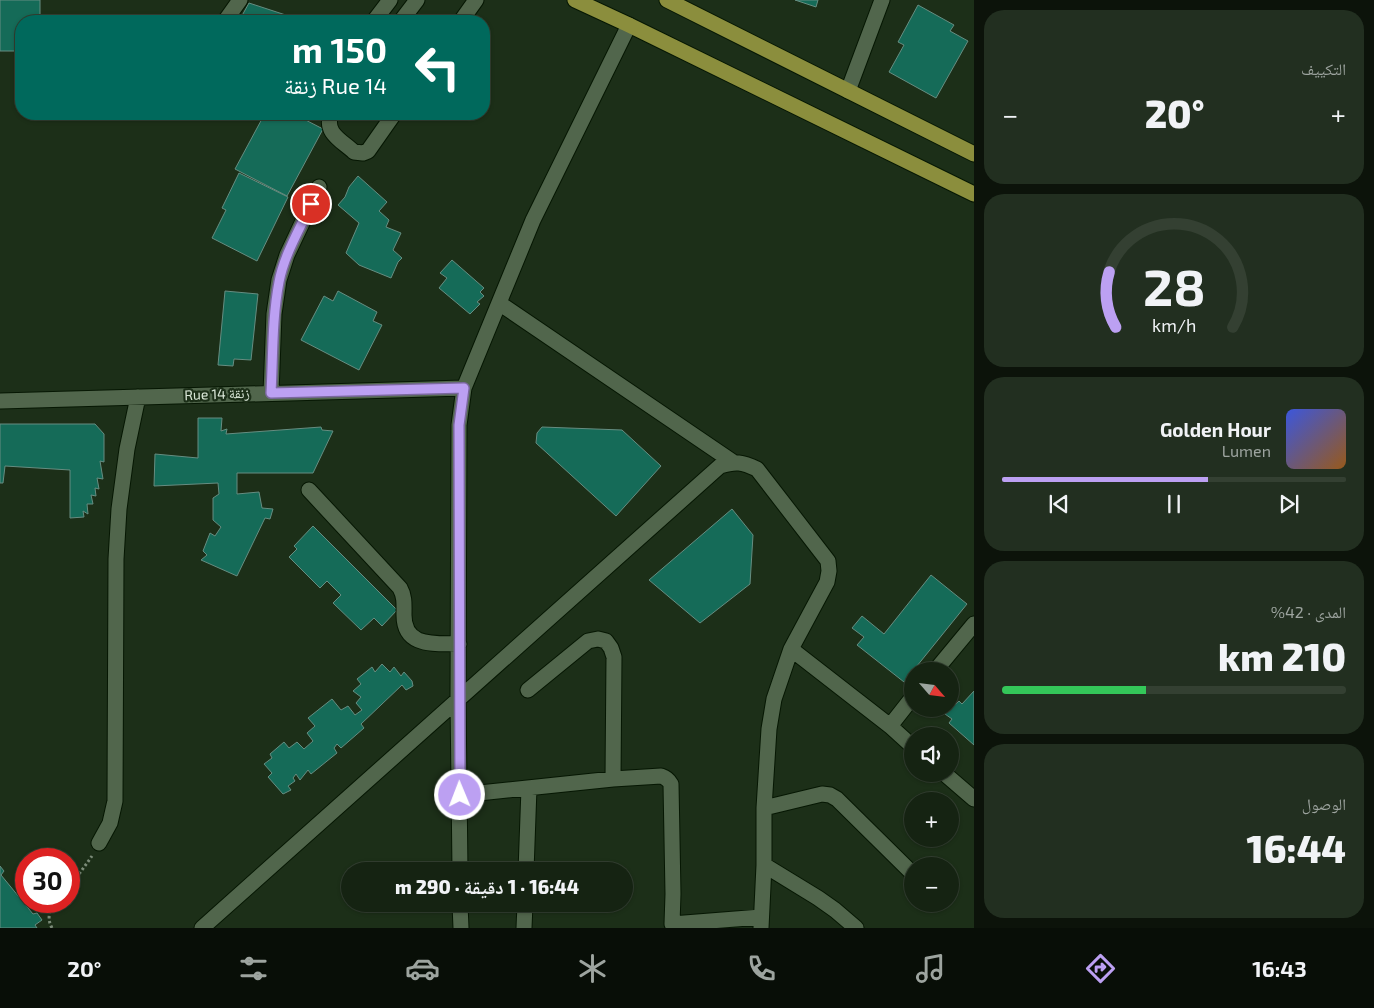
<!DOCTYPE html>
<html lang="ar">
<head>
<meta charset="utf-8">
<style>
  body { margin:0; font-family:"Exo 2","Noto Naskh Arabic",sans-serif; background:#222f20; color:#f1f3f6; direction:rtl; height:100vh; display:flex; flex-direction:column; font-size:19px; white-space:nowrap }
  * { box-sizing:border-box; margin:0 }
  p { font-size:16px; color:#9da49f }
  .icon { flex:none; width:28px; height:28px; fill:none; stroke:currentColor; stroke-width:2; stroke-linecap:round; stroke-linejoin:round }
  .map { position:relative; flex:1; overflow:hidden; direction:ltr }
  .panel { display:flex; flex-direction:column; gap:10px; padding:10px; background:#0c130a; width:400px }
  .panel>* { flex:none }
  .banner { position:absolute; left:15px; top:15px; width:475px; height:105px; border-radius:20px; box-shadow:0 1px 4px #0004,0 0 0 1px #344032; direction:rtl; background:#00695c; color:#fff; overflow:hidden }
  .needle { width:32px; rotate:118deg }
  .fabs { position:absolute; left:904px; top:662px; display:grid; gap:10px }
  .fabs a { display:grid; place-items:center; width:55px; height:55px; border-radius:50%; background:#152312; box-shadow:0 1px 4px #0004,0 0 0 1px #344032; font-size:25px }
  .speed { position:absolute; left:15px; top:848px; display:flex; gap:10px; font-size:25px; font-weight:700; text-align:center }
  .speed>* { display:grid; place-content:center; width:65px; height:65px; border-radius:50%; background:#152312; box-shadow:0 1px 4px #0004,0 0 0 1px #344032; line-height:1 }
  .speed .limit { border:8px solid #d22; background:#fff; color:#111 }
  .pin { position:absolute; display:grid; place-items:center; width:42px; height:42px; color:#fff; margin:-21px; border:2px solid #fff; border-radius:50%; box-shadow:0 1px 5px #0007 }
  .me { position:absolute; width:55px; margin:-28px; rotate:359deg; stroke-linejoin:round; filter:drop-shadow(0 0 4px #0008) }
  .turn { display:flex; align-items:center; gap:18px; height:105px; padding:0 20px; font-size:22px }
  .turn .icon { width:65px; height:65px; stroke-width:2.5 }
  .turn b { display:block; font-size:35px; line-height:42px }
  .big { font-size:38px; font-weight:800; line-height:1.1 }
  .panel .card { flex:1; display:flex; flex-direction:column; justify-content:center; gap:8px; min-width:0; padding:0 18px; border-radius:20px; background:#222f20 }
  .panel .dial { align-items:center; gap:0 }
  .dial svg { height:130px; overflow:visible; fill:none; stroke:#344032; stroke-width:7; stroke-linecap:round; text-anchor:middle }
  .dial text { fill:#f1f3f6; stroke:none }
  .song { display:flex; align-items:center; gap:15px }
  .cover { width:60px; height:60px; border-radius:8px; background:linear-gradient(135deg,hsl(230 70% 55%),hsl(30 70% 35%)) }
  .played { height:5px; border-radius:2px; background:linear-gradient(90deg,#bca0f2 60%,#344032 60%) }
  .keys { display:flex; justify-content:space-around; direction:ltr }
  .heat { display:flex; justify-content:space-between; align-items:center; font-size:28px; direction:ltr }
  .charge { height:8px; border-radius:4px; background:linear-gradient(90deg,#34c759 42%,#344032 0) }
  .trip { position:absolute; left:341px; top:862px; width:292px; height:50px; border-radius:25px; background:#152312; box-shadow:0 1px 4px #0004,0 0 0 1px #344032; font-weight:800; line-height:50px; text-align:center; direction:rtl }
  .tabs { display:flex; height:80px; justify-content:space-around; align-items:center; background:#080e07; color:#9da49f }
  .tabs .icon { width:35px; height:35px }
  .tabs .current { color:#bca0f2 }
  .tabs b { font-size:22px; color:#f1f3f6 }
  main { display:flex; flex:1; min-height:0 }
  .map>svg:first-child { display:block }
  .building { fill:#156b58; stroke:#668d81 }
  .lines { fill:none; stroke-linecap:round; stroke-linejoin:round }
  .minor-casing { stroke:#061703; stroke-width:17 }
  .major-casing { stroke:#061703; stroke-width:17 }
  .path { stroke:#7b8b78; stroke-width:3; stroke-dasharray:2.5 2.5; stroke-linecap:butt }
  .minor { stroke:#51664c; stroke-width:15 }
  .major { stroke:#8b8e3d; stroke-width:15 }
  .route-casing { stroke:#7a689d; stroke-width:12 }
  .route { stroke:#bca0f2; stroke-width:9 }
  .labels { text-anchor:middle; stroke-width:4.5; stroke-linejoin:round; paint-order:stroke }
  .street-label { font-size:14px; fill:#d9e6d7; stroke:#1c2f18 }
</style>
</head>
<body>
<main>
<section class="panel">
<div class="card"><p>التكييف</p>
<div class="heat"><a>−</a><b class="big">20°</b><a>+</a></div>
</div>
<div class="card dial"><svg viewBox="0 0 100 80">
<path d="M14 69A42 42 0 1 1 86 69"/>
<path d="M14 69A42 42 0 0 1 10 35" stroke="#bca0f2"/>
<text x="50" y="56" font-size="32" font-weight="700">28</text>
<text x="50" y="72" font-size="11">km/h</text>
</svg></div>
<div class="card">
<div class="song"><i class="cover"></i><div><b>Golden Hour</b><p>Lumen</p></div></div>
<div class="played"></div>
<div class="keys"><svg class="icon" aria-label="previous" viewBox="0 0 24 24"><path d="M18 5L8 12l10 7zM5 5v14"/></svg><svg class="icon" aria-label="pause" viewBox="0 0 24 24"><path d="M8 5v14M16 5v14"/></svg><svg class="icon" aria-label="next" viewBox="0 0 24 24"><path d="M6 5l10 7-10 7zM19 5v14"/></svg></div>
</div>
<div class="card"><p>المدى · 42%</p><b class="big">210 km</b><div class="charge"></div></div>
<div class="card"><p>الوصول</p><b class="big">16:44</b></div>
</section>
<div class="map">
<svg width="974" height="928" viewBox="0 0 974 928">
  <rect width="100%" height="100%" fill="#1c2f18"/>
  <path class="building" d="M0,0H40V21H21V51H0Z
    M795,0H818L816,7Z
    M249,3L301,20L303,21H239Z
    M918,5L954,25L950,31L968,41L936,98L889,72L904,45L898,42Z
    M257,114H294L323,129L287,196L235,169L263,117Z
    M239,173L288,197L257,261L212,238L226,210L222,208Z
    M358,176L387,202L379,211L389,220L386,227L401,233L393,250L402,258L398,262L391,278L359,265L346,253L359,223L338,205L345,197L349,187Z
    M452,260L484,288L480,292L484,296L477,302L480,304L470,314L439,288L447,278L440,273Z
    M225,291L258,294L251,360L234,359L233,366L218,365Z
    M338,291L377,312L373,321L382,325L359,370L301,340L324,296L333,301Z
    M198,418H222L221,431L227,429L226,434L321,427L322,430L333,431L313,473H237V494L259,492L262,508L273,509L270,519L265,518L237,576L201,560L207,555L203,551L210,533L215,536L221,527L213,520V498L219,494L218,483L154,486L155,454L198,458Z
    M0,424H95L104,434V462L100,461L103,479L97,478L99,489L95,488L96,496L91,495L93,504H87L88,514L83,511L84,517L70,518V470L5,466L3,483H0Z
    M542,427L622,430L661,466L616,516L536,443L537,433Z
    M732,509L753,535L750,584L700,623L649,580Z
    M313,526L397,610L382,626L374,618L361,630L333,603L341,595L327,581L320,588L289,557L297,549L294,546Z
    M931,575L967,604L904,682L857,645L864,637L852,628L862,616L884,634Z
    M382,664L390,672L394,667L401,676L404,672L412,681L413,686L406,690L402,685L361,724L364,728L341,748L337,744L334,748L337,753L311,774L308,770L300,780L296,774L293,778L295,781L288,786L291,790L283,794L268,777L272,773L264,764L272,758L270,754L284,742L289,748L297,742L304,749L313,741L307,733L315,726L308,718L332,699L341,710L348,706L355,715L362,710L356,703L361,697L353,691L361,684L357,679L372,667L375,672Z
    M974,691V745L949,723L952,719L945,714L959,701L962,704Z
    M0,866L4,871L1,875L33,914L37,913L42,920L35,925L37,928H0Z"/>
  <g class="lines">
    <g class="minor-casing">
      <path id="minor" d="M225,21L240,0
        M374,21L390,0
        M401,21L417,0
        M461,21L476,0
        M848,91L882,0
        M331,114C324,133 341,140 354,152L363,153L368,151L394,114
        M499,303L733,462
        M271,393L274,314L279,280L287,255L319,187
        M0,401L464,388
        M309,490L400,588C405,597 404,605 404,615C404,648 435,643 459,644
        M935,671L974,624
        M528,690L588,641L598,639L606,641L611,648L614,657L613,779
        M890,726L912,698
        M945,774L974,799
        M460,795L613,779L661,776C666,778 668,779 671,784L673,894L672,924L761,917
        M764,808L822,794L830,795L837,799L912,873
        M99,843L110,823L115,801L116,559L119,509L127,449L138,397
        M764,865L818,898L835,910L856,928
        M460,871L458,699L459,425L464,388L533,220L629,25
        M526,871L529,788
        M460,904L461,928
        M202,928L720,466C736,461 742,462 757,469L828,561L829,571L827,582L791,649
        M524,928L525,904
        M761,928L764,865V808L769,729L774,699L791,649L890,726L912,746"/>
    </g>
    <g class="major-casing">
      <path id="major" d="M575,0L629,25L974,194
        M667,0L974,154"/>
    </g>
    <path class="path" d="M69,885L77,877L92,856
      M52,928C47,919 49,911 54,901"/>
    <use href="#minor" class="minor"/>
    <use href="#major" class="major"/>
  </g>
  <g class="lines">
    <g class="route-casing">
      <path id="route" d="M311,204C300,229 284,255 279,282C272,318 273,356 271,393L464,388L459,425L460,795"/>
    </g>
    <use href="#route" class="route"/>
  </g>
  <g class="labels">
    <g class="street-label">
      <text transform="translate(217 394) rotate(-2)" y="5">Rue 14 زنقة</text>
    </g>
  </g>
</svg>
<div class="fabs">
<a><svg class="needle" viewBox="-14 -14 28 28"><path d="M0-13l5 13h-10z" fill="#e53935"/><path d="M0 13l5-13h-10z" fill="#9da49f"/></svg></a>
<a><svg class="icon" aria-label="sound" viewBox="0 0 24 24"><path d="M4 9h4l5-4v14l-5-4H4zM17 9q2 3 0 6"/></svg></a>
<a>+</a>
<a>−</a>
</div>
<div class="speed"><div class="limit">30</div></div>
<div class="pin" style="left:311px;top:204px;background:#d93025"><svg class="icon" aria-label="arrive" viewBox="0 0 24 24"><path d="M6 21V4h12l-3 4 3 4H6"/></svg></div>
<svg class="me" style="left:460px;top:795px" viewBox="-20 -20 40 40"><circle r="17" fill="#bca0f2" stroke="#fff" stroke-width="3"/><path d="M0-11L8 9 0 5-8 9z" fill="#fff"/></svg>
<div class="trip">16:44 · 1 دقيقة · 290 m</div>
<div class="banner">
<div class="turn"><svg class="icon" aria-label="left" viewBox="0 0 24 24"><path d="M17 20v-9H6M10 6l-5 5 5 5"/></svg><div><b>150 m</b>Rue 14 زنقة</div></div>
</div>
</div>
</main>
<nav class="tabs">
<b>16:43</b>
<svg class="icon current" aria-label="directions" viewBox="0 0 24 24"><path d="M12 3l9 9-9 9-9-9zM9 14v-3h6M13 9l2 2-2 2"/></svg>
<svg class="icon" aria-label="music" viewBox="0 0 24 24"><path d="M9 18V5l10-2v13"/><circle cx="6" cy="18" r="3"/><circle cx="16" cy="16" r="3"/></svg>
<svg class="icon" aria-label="phone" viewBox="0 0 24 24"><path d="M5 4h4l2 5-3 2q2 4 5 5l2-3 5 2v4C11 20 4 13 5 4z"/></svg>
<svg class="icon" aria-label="climate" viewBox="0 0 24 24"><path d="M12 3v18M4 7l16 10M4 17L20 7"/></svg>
<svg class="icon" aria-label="car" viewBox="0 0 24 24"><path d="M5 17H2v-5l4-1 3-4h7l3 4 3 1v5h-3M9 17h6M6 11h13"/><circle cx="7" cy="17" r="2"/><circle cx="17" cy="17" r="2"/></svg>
<svg class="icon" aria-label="filters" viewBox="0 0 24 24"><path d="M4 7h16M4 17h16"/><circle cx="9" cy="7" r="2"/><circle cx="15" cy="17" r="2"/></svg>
<b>20°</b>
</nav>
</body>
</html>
